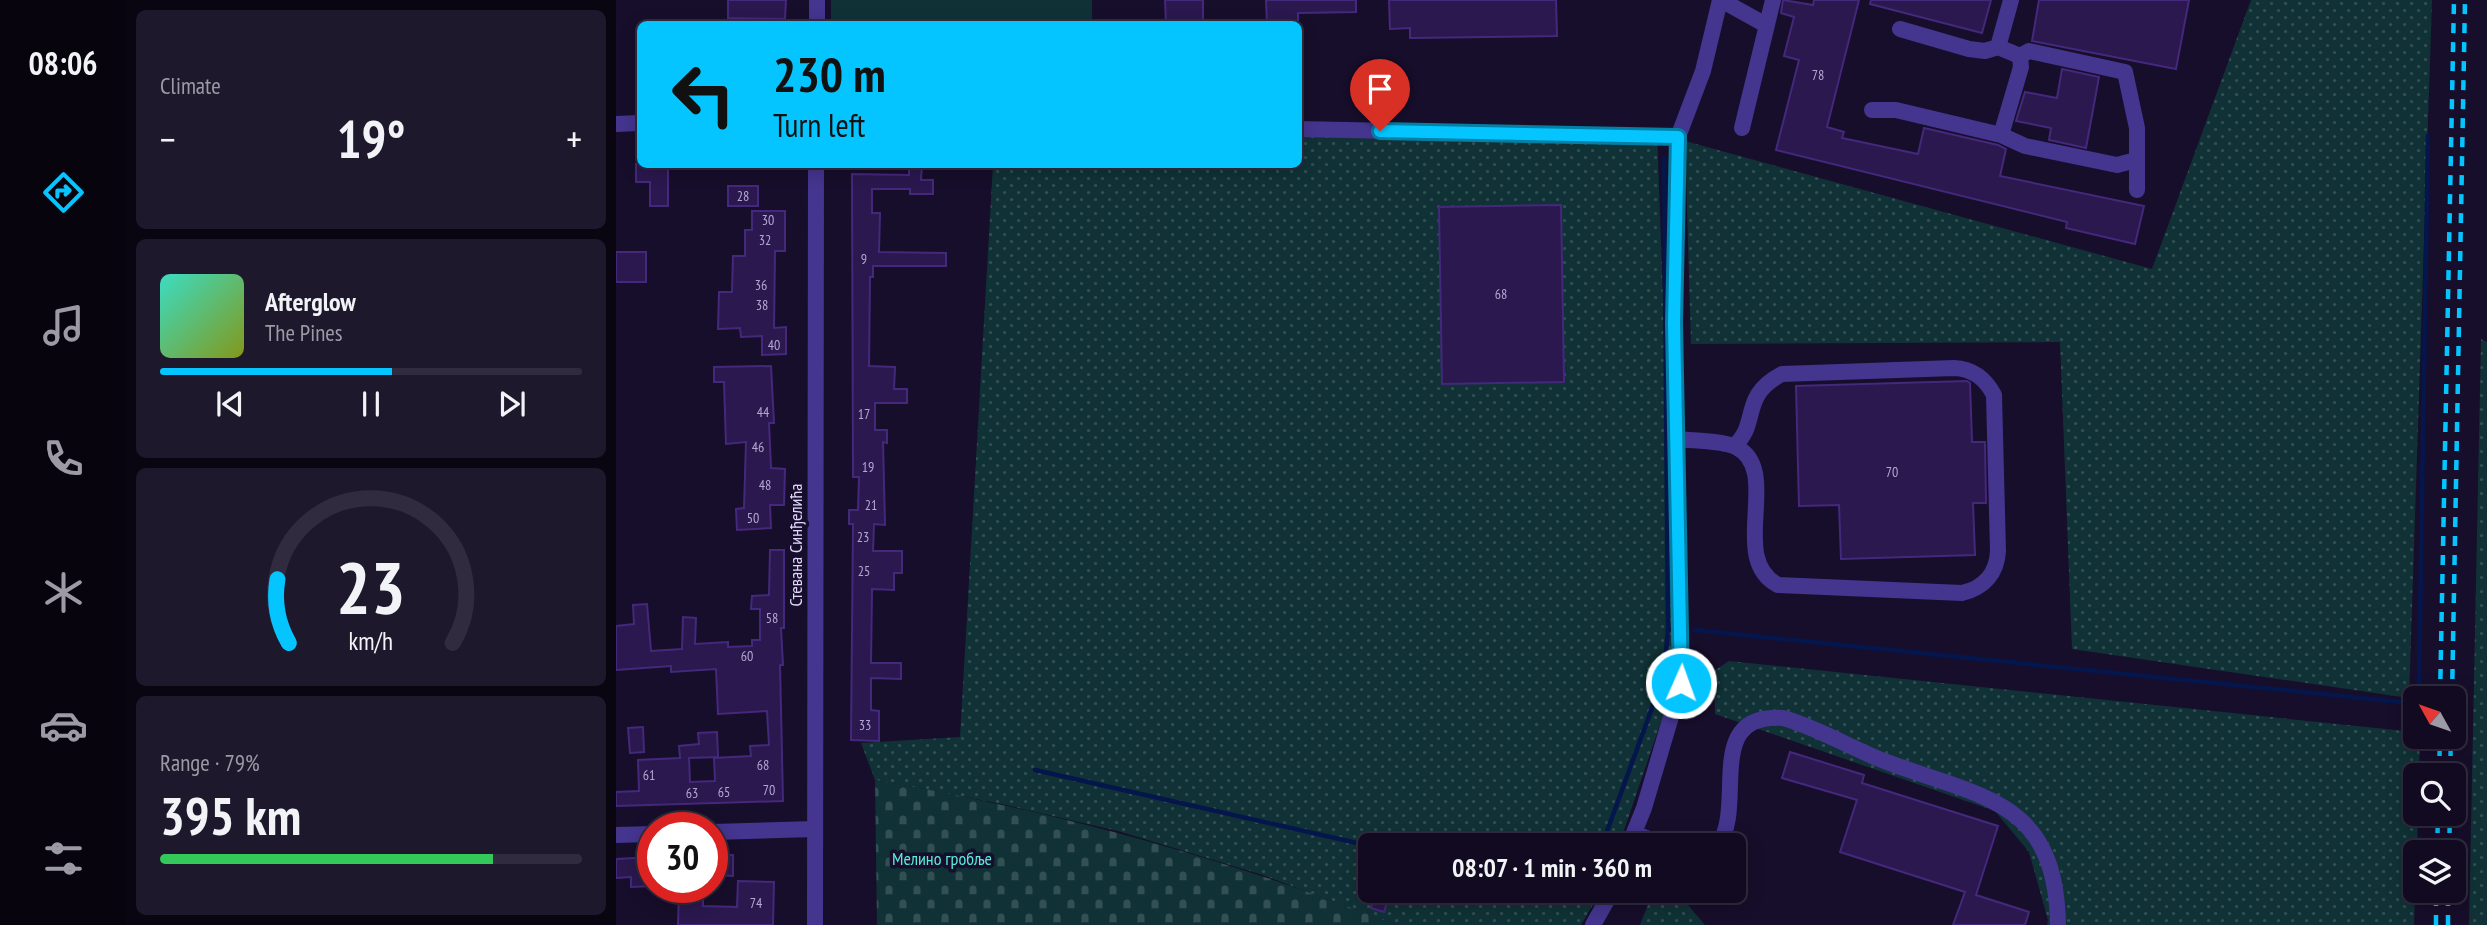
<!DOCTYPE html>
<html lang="en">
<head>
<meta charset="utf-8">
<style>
  body { margin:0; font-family:"PT Sans Narrow",sans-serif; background:#1e182d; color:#f1f3f6; height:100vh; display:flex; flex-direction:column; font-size:26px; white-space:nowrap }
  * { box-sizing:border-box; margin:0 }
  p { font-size:23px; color:#9c9aa5 }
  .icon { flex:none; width:38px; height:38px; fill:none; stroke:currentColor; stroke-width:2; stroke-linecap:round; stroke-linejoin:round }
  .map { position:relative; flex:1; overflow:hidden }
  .details { display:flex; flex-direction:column; gap:10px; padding:10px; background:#090612; width:490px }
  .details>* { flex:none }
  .top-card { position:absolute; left:21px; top:21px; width:665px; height:147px; border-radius:10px; box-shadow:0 4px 18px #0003,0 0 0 2px #302b3e; background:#04c5ff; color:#111; overflow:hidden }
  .needle { width:46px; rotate:310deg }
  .tools { position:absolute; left:1787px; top:686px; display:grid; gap:14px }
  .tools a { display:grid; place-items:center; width:63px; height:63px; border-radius:10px; background:#110a20; box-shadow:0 4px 18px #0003,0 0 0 2px #302b3e; font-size:35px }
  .speed { position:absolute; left:21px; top:812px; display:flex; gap:14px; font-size:35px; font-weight:700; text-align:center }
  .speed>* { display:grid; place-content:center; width:91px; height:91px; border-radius:50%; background:#110a20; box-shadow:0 4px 18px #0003,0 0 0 2px #302b3e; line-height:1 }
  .speed .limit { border:10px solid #d22; background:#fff; color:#111 }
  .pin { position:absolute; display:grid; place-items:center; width:60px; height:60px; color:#fff; margin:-72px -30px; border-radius:50% 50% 50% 0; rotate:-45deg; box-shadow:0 0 7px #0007 }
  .pin .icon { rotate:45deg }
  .me { position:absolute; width:77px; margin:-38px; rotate:2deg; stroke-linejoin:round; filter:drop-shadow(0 0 5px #0008) }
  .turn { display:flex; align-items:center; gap:24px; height:147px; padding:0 21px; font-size:32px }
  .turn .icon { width:91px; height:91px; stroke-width:2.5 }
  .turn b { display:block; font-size:49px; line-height:60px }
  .big { font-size:52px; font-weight:800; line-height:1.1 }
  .details .card { flex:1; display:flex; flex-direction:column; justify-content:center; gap:10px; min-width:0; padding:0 24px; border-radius:10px; background:#1e182d }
  .details .dial { align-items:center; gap:0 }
  .dial svg { height:182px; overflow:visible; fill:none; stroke:#302b3e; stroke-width:7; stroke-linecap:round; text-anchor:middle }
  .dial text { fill:#f1f3f6; stroke:none }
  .song { display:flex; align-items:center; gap:21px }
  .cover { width:84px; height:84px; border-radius:10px; background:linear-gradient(135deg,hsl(170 70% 55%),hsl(70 70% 35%)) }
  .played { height:7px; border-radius:4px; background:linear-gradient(90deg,#04c5ff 55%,#302b3e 55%) }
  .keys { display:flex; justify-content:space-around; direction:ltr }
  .heat { display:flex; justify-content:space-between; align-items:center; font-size:38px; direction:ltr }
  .charge { height:10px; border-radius:5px; background:linear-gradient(90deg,#34c759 79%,#302b3e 0) }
  .trip { position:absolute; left:742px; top:833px; width:388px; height:70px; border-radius:10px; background:#110a20; box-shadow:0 4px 18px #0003,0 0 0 2px #302b3e; font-weight:800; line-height:70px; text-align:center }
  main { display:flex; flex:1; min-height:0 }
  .tabs { display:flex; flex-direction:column; width:126px; justify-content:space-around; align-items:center; background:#07040d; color:#9c9aa5 }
  .tabs .icon { width:49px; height:49px }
  .tabs .current { color:#04c5ff }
  .tabs b { font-size:32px; color:#f1f3f6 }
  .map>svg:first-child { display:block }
  .grass { fill:url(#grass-dots) }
  .cemetery { fill:url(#cemetery-stones) }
  .pitch { fill:#103236 }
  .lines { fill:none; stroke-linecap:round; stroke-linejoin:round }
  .stream { stroke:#05164d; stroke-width:4.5 }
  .building { fill:#2a184e; stroke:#44287c; stroke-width:2 }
  .minor { stroke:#44358f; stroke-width:16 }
  .rail { stroke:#04c5ff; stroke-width:4.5; stroke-dasharray:10 9; stroke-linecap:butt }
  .route-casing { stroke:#0380a6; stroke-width:18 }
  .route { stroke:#04c5ff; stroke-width:12 }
  .labels { text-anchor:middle; stroke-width:7; stroke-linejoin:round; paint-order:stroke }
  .number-label { font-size:14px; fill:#b4a8d3 }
  .street-label { font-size:18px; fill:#e2d8ff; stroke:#170e2b }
  .park-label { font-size:18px; fill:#58ebda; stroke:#170e2b }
</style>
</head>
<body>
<main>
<nav class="tabs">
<b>08:06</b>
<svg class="icon current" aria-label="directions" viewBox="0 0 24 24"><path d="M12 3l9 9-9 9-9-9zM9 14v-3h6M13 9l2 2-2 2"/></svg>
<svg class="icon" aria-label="music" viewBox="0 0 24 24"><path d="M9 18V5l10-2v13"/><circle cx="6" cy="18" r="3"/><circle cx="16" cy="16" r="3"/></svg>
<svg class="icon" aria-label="phone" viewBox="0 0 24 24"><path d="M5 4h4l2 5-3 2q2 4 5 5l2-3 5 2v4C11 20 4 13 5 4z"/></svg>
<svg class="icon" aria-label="climate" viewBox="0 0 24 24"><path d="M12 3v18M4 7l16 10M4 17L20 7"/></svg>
<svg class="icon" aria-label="car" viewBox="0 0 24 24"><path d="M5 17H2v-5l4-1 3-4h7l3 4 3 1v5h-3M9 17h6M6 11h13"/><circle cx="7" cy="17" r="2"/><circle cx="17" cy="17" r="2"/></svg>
<svg class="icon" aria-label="filters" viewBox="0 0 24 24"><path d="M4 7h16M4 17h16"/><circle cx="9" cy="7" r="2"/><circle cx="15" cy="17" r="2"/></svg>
</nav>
<section class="details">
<div class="card"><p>Climate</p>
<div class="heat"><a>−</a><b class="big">19°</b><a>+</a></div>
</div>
<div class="card">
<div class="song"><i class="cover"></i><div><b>Afterglow</b><p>The Pines</p></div></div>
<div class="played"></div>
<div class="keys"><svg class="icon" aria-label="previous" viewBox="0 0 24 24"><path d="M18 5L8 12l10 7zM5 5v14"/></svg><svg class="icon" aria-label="pause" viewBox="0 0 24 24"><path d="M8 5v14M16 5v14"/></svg><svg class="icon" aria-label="next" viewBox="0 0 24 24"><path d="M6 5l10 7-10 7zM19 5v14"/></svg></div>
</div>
<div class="card dial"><svg viewBox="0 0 100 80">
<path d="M14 69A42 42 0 1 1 86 69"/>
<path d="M14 69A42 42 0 0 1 9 41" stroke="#04c5ff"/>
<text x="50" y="56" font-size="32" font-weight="700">23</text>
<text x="50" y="72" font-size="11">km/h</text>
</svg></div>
<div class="card"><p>Range · 79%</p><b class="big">395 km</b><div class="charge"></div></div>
</section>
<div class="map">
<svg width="1871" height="925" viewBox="0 0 1871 925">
  <defs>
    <pattern id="grass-dots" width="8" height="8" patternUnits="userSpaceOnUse" patternTransform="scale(1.75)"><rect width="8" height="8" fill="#103236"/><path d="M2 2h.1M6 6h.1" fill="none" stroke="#324f54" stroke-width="1.8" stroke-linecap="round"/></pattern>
    <pattern id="cemetery-stones" width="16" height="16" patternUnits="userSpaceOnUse" patternTransform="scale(1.75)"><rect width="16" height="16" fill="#103236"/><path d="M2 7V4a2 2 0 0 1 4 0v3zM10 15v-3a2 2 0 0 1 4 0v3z" fill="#324f54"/></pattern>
  </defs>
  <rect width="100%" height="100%" fill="#170e2b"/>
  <path class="grass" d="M1635,0H1816L1793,698L1456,649L1444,342L1075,344L1069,141L1536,269Z
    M683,133H1041L1061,675L1003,845H754V891H985L965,925H780L647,875L502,831L381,803L259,780L245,743L344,737L377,165L682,164Z
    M1865,339L1871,342V925H1853Z
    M1113,661L1799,732V737H1804L1803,775H1799V814H1802L1798,925H1431L1432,920L1413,852L1379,811L1099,714L1098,671Z
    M1037,892L1070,903L1089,925H1024Z"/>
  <path class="cemetery" d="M259,780C438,811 611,858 780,925H261Z"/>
  <path class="pitch" d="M215,0H476V24H215Z"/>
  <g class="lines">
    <path class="stream" d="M1048,158L1052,629
      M1079,630L1784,702L1799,698
      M1800,698L1803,681L1812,136
      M419,770L754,846
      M986,845L1048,675L1052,629H1056
      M934,891L952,895L959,891"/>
  </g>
  <path class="building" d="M112,0H170L169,19L112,18Z
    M549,0H587V24H550Z
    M650,0H740V12L682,13V24H651Z
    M773,0H940L941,36L794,38V28L774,29Z
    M1167,0L1197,5L1198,0H1243L1211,127L1228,132L1226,138L1302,154L1308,128L1382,145L1390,149L1384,176L1528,206L1519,244L1450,228L1451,222L1160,150L1183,60L1168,56L1178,17L1165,13Z
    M1255,0H1375L1366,33L1254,4Z
    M1423,0H1573L1560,69L1416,41Z
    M1446,69L1483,77L1470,148L1433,140L1435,128L1400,121L1409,92L1441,98Z
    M20,164H52V206H34V182H20Z
    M293,164H306L305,180H317V194H294V189H256V213H264L263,252L330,253V266H257V277H254L253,366L279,367L278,389H291V403H259V430H271V443L267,442L269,525L258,524L257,551H286V573H278V590L256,589L255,663H285V679L255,678V710L263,711V741L235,740L237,524H233V510H242L243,477H237L236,174L293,175Z
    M112,186H142V206H112Z
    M945,205L948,382L826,384L823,207Z
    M136,211H169V251H159L158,328L170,327V354L146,355V336L125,337L124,328L102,329L103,292H116L117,256H129V230H136Z
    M0,252H30V282H0Z
    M155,366L158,423H153L155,468L169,469L168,505H154L155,528L121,530L120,509L128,508L130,442L110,444L108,382H98V367Z
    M1351,381L1354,383L1356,442H1369L1370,503H1357L1359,555L1225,559L1223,505L1183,506L1180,386Z
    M154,550H168V628H165L167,665H164L167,801L0,806V792L23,791L22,760L64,758L63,746L83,744L82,733L101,732L102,757L73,758L74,782L99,781L98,758L135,756L134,746L153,745L151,711L102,714L100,669L55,672V666L0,670V626L18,624L17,605L31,604L35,651L66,649L67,617L80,618L79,644L112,642V647L136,646V640H144V609H135L136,596L153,595Z
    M27,727L28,752L14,753L12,728Z
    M1174,752L1248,775L1246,783L1382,826L1360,895L1413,912L1409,925H1337L1349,892L1224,852L1241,800L1166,778Z
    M102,855H117V876L102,875Z
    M37,857V886L15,887V877L0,878V859Z
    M122,881L158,882L157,925H62L63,887H87V906L121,907Z
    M759,894L772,899L768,912L755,908Z"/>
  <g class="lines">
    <path class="minor" d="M1105,0L1150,25
      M201,24V0
      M1284,29L1353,49L1369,51L1382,47L1404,56L1413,51L1509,72L1521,128V190
      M1382,47L1395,0
      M1256,110H1280L1385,135L1409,146L1501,165L1520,160
      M0,124L24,123
      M1126,128L1157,0
      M682,129L1062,137
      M1385,135L1405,67L1404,56
      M1061,439C1079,441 1104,440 1120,447C1167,470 1111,559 1162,585L1346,593C1368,588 1381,573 1382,551L1378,395C1369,378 1357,369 1338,368L1166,374C1123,396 1144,424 1118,446
      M96,832L199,829
      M1018,833L1047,845
      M0,835L37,834
      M1013,845L1028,808L1065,683L1058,323L1062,137L1087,71L1104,0
      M1102,845C1131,807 1086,712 1167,718C1203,728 1236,749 1271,762C1366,798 1440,799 1442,925
      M199,925L200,164
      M977,925L996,891"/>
    <path class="rail" d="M1824,698L1838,0
      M1836,698L1849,0
      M1823,775L1824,737
      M1834,775L1835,737
      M1821,852L1822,814
      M1833,852L1834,814
      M1820,925V891
      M1832,925V891"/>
  </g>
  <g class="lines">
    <g class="route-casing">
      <path id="route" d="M764,131L1062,137L1058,323L1065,683"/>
    </g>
    <use href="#route" class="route"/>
  </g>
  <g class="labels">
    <g class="number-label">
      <text x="1202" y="80">78</text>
      <text x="127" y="201">28</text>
      <text x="152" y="225">30</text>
      <text x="149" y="245">32</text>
      <text x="248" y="264">9</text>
      <text x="145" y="290">36</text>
      <text x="885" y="299">68</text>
      <text x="146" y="310">38</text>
      <text x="158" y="350">40</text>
      <text x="147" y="417">44</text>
      <text x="248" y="419">17</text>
      <text x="142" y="452">46</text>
      <text x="252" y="472">19</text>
      <text x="1276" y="477">70</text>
      <text x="149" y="490">48</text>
      <text x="255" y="510">21</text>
      <text x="137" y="523">50</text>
      <text x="247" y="542">23</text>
      <text x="248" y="576">25</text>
      <text x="156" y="623">58</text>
      <text x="131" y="661">60</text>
      <text x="249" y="730">33</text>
      <text x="147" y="770">68</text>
      <text x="33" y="780">61</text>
      <text x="153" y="795">70</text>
      <text x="108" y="797">65</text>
      <text x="76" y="798">63</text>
      <text x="140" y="908">74</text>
    </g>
    <g class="street-label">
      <text transform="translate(180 545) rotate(-90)" y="6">Стевана Синђелића</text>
    </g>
    <g class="park-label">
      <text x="326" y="865">Мелино гробље</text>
    </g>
  </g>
</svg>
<div class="tools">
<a><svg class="needle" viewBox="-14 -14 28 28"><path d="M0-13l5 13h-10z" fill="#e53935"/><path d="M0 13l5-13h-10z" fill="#9c9aa5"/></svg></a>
<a><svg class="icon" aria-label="search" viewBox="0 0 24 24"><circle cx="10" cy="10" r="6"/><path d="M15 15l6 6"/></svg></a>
<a><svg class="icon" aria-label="layers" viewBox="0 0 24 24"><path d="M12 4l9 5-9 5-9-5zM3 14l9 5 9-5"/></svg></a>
</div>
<div class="speed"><div class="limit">30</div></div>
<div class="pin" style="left:764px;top:131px;background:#d93025"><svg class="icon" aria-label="arrive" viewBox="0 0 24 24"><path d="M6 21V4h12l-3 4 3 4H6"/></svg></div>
<svg class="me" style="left:1065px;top:683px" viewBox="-20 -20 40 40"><circle r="17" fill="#04c5ff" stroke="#fff" stroke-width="3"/><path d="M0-11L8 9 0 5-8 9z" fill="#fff"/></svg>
<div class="trip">08:07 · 1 min · 360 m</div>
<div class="top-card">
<div class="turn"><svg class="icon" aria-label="left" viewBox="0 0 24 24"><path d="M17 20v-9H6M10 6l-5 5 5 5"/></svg><div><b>230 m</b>Turn left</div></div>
</div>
</div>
</main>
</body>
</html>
